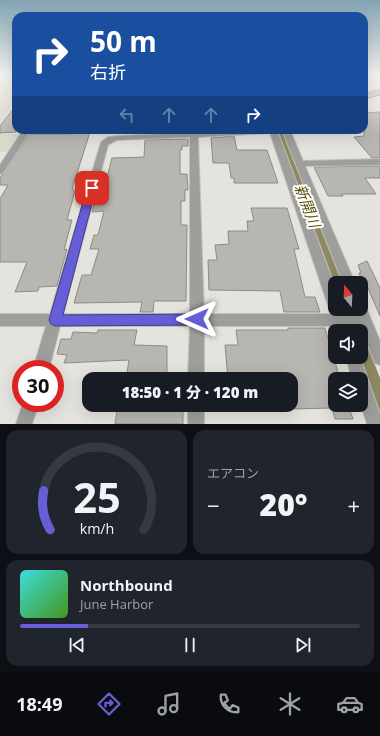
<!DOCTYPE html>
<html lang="ja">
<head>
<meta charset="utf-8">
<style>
  body { margin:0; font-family:"Open Sans","Noto Sans JP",sans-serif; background:#20242c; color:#f1f3f6; height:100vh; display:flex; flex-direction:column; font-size:15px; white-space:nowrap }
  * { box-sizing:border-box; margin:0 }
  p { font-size:13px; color:#9ea1a6 }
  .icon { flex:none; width:22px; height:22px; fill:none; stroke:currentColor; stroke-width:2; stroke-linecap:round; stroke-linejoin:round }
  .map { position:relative; height:424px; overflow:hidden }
  .side { display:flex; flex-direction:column; gap:6px; padding:6px; background:#0d0f14; flex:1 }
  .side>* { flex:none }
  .top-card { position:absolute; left:12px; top:12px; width:356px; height:122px; border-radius:12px; box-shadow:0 4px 16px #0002; background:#1a4fa0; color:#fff; overflow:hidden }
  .needle { width:26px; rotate:342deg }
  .controls { position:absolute; left:328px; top:276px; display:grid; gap:8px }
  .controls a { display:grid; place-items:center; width:40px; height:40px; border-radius:8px; background:#171b24; box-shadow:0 4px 16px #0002; font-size:20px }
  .speed { position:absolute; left:12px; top:360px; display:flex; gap:8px; font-size:20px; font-weight:700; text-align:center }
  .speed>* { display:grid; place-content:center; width:52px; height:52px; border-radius:50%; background:#171b24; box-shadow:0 4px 16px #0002; line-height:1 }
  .speed .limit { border:6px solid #d22; background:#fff; color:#111 }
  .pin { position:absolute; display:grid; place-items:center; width:34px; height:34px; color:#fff; margin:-17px; border-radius:8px; box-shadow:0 2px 6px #0006 }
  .me { position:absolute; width:44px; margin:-22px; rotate:270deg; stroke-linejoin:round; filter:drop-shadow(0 0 3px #0008) }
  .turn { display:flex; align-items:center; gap:14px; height:84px; padding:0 12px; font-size:18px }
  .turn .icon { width:52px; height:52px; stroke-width:2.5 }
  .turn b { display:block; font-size:28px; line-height:34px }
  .lanes { display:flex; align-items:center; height:38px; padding:0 12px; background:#0003; justify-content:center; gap:20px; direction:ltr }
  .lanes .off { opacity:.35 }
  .big { font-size:30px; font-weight:800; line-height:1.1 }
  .side .tile { flex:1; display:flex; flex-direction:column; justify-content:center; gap:6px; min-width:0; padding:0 14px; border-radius:12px; background:#20242c }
  .side .dial { align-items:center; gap:0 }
  .dial svg { height:104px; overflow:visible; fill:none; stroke:#363941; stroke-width:7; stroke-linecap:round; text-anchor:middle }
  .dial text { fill:#f1f3f6; stroke:none }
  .song { display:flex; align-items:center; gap:12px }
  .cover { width:48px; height:48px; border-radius:6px; background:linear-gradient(135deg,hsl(180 70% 55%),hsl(100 70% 35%)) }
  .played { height:4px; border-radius:2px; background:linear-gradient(90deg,#665ed7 20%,#363941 20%) }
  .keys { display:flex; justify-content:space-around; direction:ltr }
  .heat { display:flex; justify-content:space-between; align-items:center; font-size:22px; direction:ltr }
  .side .tiles { flex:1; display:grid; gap:6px; grid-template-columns:1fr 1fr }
  .tile:last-child { grid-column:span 2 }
  .trip { position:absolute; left:82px; top:372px; width:216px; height:40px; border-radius:12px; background:#171b24; box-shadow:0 4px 16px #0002; font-weight:800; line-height:40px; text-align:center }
  .menu { display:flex; height:64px; justify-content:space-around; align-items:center; background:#090b0e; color:#9ea1a6 }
  .menu .icon { width:28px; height:28px }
  .menu .selected { color:#665ed7 }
  .menu b { font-size:18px; color:#f1f3f6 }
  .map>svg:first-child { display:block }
  .built { fill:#dbd9cc }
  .water { fill:#8d8963 }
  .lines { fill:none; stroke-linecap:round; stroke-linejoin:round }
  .stream { stroke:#8d8963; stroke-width:3 }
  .building { fill:#b7b6b0; stroke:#8c8b86 }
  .minor-casing { stroke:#c1c1bb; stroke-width:2 }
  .path { stroke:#9d9d98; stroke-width:3; stroke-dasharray:2 3.5; stroke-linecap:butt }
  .minor { fill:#9e9e9c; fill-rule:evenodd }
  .route { fill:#665ed7; stroke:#423d8c }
  .labels { text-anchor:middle; stroke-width:4; stroke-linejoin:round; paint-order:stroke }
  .water-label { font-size:15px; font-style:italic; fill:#5a520f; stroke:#fffffe }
</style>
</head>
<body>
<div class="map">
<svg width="380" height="424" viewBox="0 0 380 424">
  <rect width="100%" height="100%" fill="#e4e3dd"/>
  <path class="built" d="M0,75H16V104H13L0,123Z
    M0,134H21L9,151L0,152Z"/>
  <path class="water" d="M276,130H282L343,283H335V291Z
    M342,309H353L380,378V414L359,357H361V331H350Z"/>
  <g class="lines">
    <path class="stream" d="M364,98L380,94"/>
  </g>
  <path class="building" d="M16,105V132L0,133V126Z
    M380,112V158H372L354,137L364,136V113Z
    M146,130H186V131L146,133Z
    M72,132H90L72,189L75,191L67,220H72L64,250L67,249L57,286L39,287L38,291L15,292L27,262H0V199L8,185H0V178L30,134H71Z
    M234,136L237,150H267L278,183H234V178H231L229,163H213L211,138Z
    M188,139V146H182V150H180V174H187L188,190H185V201H181V225H187L186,301H154L153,312H140L142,302L74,303L82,275H91L99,249H90L94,235H98L104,211L92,212L97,193H103L112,158L144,157L145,140Z
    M380,166V178H365L376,194H342L343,196H328L314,167Z
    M251,208H287L299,249H294L305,297H315L320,312H284L280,291L209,290L208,260H217L215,245L229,244L228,231H248L247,221H254Z
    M367,261L380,288V316L368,288H365L359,273H361L358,265Z
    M288,328H325L340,379H335V405H348L353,419H335L332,408L291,409V379H228L225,345H238L236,330H288Z
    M98,330H137L134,345L167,346V377H165V379H126L129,360L64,363L67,355L57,354L61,339H71L73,332L97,333Z
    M118,405H183V424H115Z"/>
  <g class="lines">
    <g class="minor-casing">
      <path id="minor" d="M380,89V93L364,97V93Z
        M23,130H31L3,173L0,174V165Z
        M245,130H277L335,287V309H343L344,314H355L353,309H361V304L365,305L380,341V365L375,363L360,326H349L351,331H337L335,326H204V379H188L190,326H60L49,369H33L46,326H0V314H50L101,142L108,137L117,136ZM270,133L331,314H204L198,137ZM190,137V314H63L108,145L117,140Z
        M282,130H290L303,161L380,159V165L305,166L355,283H343Z
        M346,357H360L380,414V424H367L361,405V379H352Z
        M23,403H39L32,424H16Z
        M188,405H204V424H188Z"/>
    </g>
    <path class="path" d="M361,289L365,298"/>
    <use href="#minor" class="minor"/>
  </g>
  <linearGradient id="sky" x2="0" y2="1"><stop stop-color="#83a3b3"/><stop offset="0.56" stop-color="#f3f2f0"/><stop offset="1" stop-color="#f3f2f0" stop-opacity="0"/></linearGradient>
  <rect width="380" height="135" fill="url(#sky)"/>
  <path class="route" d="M92,185L96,188L63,315L197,314L202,315L203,319L202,323L197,325L55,326L51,324L49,320L87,188Z"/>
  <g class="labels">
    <g class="water-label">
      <text transform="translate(307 206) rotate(69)" y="5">新開川</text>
    </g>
  </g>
</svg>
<div class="controls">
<a><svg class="needle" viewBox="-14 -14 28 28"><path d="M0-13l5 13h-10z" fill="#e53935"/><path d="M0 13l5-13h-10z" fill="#9ea1a6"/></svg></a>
<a><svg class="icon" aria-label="sound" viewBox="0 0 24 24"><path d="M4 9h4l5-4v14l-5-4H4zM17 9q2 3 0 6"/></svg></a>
<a><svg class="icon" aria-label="layers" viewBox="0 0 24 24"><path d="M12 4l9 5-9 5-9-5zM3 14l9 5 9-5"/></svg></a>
</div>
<div class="speed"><div class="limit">30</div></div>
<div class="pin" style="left:92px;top:188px;background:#d93025"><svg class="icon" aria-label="arrive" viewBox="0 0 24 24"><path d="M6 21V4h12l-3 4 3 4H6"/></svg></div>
<svg class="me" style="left:197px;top:319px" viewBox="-20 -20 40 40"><path d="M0-17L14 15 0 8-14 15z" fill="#665ed7" stroke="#fff" stroke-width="4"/></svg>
<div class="trip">18:50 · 1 分 · 120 m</div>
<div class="top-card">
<div class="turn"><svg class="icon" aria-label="right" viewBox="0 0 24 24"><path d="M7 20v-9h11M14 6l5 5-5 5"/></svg><div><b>50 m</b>右折</div></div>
<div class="lanes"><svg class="icon off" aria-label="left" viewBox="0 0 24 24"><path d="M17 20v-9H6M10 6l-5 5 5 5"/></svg><svg class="icon off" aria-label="ahead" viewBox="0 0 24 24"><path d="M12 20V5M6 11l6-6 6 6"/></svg><svg class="icon off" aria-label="ahead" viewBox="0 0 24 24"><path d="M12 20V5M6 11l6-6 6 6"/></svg><svg class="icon" aria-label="right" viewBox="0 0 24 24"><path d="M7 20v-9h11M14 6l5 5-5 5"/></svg></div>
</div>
</div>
<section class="side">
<div class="tiles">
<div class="tile dial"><svg viewBox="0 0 100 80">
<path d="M14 69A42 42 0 1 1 86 69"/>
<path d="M14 69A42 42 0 0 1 9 39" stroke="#665ed7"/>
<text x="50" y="56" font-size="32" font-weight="700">25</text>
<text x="50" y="72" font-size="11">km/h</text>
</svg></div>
<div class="tile"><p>エアコン</p>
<div class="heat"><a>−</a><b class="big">20°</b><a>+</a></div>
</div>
<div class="tile">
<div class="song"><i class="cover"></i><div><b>Northbound</b><p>June Harbor</p></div></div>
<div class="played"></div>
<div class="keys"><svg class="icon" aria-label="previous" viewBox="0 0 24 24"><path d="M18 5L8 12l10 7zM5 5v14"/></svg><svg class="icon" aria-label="pause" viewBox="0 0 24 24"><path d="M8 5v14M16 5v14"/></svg><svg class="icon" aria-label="next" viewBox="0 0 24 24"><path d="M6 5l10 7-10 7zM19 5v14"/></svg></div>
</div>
</div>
</section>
<nav class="menu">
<b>18:49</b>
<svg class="icon selected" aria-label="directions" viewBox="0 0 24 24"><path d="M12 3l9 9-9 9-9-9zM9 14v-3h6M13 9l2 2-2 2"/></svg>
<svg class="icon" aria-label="music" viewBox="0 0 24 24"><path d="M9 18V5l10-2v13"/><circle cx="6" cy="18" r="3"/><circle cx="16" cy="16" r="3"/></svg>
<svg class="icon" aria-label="phone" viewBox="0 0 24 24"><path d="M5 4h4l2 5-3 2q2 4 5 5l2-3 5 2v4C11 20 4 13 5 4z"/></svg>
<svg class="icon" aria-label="climate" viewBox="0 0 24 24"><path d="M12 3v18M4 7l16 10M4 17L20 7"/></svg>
<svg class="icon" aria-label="car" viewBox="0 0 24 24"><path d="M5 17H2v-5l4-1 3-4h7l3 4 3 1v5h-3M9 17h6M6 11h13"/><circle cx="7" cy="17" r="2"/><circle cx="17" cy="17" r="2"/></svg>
</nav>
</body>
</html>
